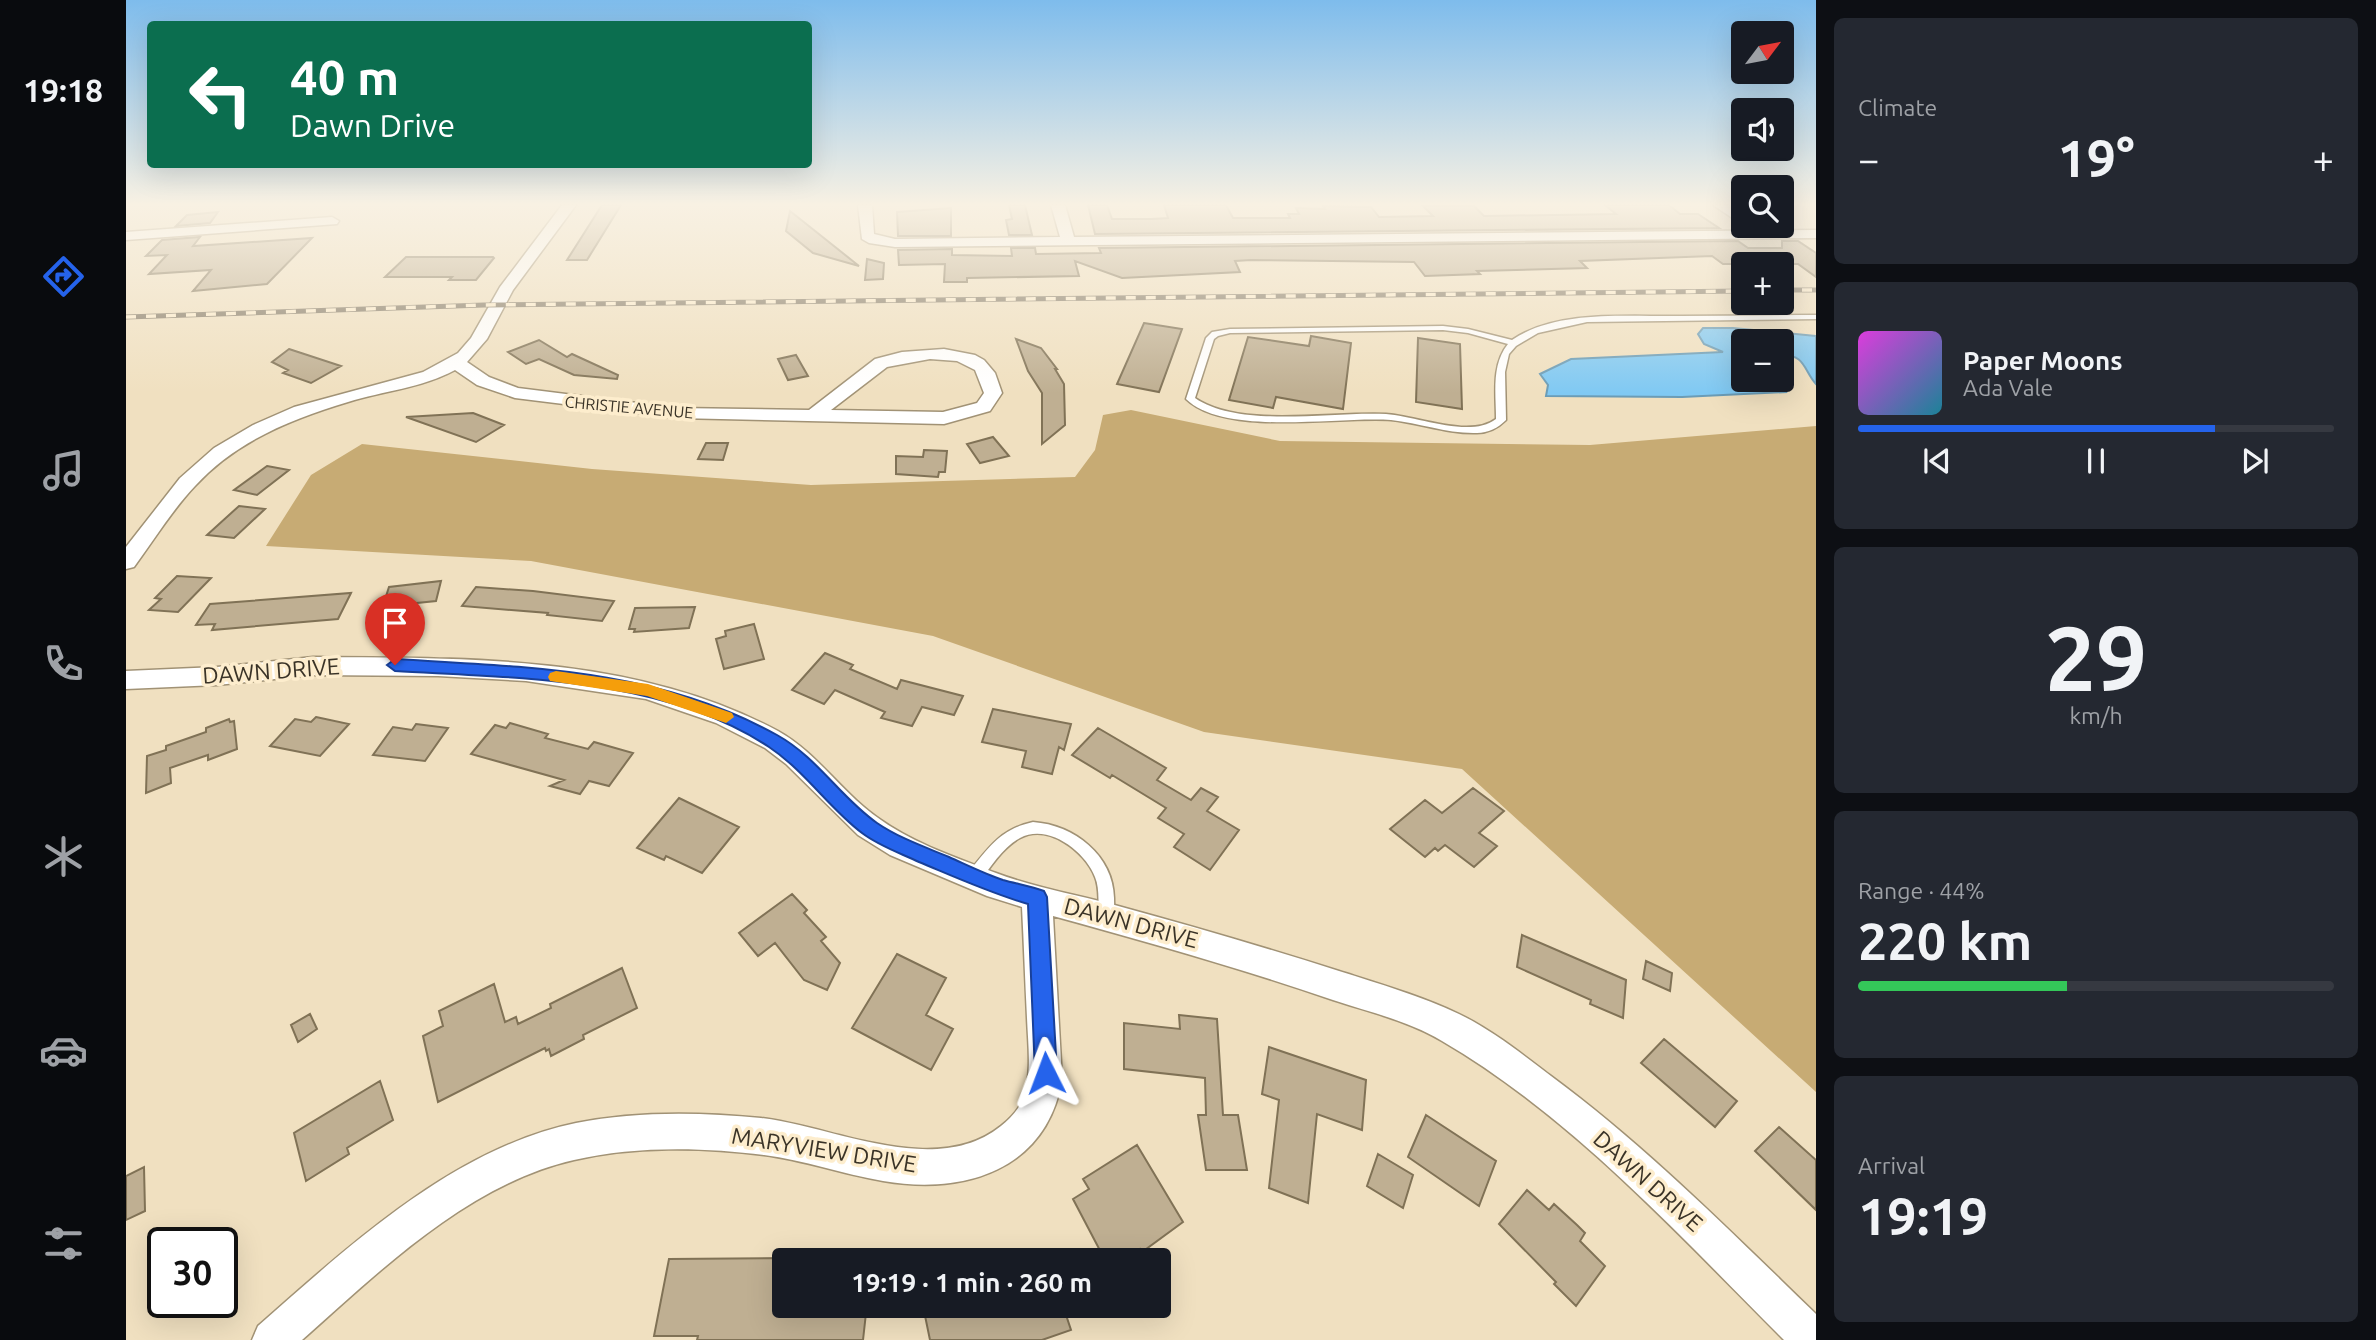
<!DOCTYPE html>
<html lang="en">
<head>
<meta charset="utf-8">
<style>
  body { margin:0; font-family:Ubuntu,sans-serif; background:#242831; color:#f1f3f6; height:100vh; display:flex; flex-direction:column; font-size:26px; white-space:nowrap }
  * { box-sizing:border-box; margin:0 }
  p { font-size:23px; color:#9ea1a6 }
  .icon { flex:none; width:38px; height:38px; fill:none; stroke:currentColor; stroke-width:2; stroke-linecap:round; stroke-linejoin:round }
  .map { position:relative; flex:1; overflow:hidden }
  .side { display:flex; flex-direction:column; gap:18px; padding:18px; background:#0d0f14; width:560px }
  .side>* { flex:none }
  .guide { position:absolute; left:21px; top:21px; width:665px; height:147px; border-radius:7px; box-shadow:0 7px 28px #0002; background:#0b6e4f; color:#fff; overflow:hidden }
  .needle { width:46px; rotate:58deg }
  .buttons { position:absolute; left:1605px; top:21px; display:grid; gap:14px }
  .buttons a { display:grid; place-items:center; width:63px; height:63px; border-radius:7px; background:#171b24; box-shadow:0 7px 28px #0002; font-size:35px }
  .speed { position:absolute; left:21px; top:1227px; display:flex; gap:14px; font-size:35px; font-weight:700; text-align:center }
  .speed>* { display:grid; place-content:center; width:91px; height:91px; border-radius:50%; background:#171b24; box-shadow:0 7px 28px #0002; line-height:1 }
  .speed .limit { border:4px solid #111; border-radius:10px; background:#fff; color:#111 }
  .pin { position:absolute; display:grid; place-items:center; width:60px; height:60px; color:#fff; margin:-72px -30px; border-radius:50% 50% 50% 0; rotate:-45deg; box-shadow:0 0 7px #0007 }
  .pin .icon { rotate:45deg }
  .me { position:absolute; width:77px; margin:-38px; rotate:357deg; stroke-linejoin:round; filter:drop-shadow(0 0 5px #0008) }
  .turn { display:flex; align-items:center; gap:24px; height:147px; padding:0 28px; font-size:32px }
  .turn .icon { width:91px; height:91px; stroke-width:2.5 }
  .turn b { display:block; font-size:49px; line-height:60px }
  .big { font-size:52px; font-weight:700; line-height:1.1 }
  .side .card { flex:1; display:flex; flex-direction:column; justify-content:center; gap:10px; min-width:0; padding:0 24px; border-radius:10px; background:#242831 }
  .side .dial { align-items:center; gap:0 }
  .dial b { font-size:91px; line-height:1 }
  .song { display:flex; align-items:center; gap:21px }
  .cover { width:84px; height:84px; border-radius:10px; background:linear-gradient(135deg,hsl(300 70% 55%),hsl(190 70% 35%)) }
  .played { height:7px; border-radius:4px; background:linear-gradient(90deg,#2563eb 75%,#363941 75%) }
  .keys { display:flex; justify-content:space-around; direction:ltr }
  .heat { display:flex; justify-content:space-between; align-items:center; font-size:38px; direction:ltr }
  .charge { height:10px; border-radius:5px; background:linear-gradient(90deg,#34c759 44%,#363941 0) }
  .trip { position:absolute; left:646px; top:1248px; width:399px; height:70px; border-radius:7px; background:#171b24; box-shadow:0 7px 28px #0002; font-weight:700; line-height:70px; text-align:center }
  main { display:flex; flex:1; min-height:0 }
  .dock { display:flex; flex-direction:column; width:126px; justify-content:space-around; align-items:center; background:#090b0e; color:#9ea1a6 }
  .dock .icon { width:49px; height:49px }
  .dock .current { color:#2563eb }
  .dock b { font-size:32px; color:#f1f3f6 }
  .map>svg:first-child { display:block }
  .green { fill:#c7ab74 }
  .water { fill:#80c9f3; stroke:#6b9cb6; stroke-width:2 }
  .building { fill:#bfaf92; stroke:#807256; stroke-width:2 }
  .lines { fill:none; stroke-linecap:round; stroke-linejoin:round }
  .service-casing { stroke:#a19275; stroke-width:3 }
  .minor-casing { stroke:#a19275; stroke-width:3 }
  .service { fill:#fff; fill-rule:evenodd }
  .minor { fill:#fff; fill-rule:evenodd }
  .rail-casing { stroke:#817662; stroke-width:5 }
  .rail { stroke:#fdedcd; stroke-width:3.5; stroke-dasharray:10; stroke-linecap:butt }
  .route { fill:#2563eb; stroke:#184099; stroke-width:2 }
  .slow { fill:#f59e0b }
  .labels { text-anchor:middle; stroke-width:7; stroke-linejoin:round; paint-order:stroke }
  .far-street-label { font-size:16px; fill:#3a3327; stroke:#fdedcd }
  .near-street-label { font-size:23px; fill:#3a3327; stroke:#fdedcd }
</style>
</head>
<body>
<main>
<nav class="dock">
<b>19:18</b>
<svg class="icon current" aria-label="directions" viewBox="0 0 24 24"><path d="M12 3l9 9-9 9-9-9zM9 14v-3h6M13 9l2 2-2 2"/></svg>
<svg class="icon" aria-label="music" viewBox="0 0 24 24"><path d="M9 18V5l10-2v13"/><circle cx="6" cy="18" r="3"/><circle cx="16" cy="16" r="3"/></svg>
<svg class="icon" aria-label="phone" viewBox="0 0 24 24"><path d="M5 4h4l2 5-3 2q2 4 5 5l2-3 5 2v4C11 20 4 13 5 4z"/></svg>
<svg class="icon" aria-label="climate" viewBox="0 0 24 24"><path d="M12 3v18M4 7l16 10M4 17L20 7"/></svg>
<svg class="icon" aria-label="car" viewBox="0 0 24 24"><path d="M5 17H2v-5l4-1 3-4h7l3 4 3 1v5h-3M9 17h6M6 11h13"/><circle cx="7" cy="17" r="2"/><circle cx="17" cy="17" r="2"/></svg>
<svg class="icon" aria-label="filters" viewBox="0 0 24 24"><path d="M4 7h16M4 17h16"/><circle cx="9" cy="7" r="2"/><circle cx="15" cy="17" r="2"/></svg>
</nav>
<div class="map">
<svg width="1690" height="1340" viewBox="0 0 1690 1340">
  <rect width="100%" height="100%" fill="#f0e0c0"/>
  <path class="green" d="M1005,410L1154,441L1464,445L1690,426V1092L1336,769L1078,732L807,636L405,561L140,546L185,475L236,444L466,469L685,485L949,477L969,450L977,415Z"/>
  <path class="water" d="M1577,328H1607L1690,336V384C1678,371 1679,354 1656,355V341H1617V380H1654L1660,392L1556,397L1420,396L1422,385L1414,374L1445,359L1597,352L1578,344L1572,334Z"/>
  <path class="building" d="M476,205H495L461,260H441Z
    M883,205H899L906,235H883L880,220L886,219Z
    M962,205H981L986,219H1025L1042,218L1038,205H1100L1107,218H1164L1162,214H1173L1170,208L1199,209L1197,206L1245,207L1253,217L1307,216L1297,206H1348L1358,216L1490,214L1479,205H1543L1554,214H1572L1593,228L969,234Z
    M825,208V236H772L771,212Z
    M664,211L733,266L687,253L660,231Z
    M92,212L84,223L50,226L61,215Z
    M74,237L67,246L186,238L141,284L67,291L85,270L23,274L41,255L20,256L36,240Z
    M1612,241L1622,248H1656V241H1672L1690,253V277L1672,264H1597L1586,256L1454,261L1461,268L1351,271L1354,274L1299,276L1288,262L1125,260L1109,261L1114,272L996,278L949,261L953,276L841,278V282H818L819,264L773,265L772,250L826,249V255L886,256L885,248H909L910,254L975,253L973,248Z
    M280,257H367L368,258L350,280H323L326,277H259Z
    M741,259L758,263L757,279L739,280Z
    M1018,323L1056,329L1033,392L991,384Z
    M1185,336L1225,343L1217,409L1150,397L1147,408L1103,400L1122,337L1183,346Z
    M1292,338L1334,344L1336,409L1290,402Z
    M890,339L915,348L931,369H929L938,384L939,425L916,444V393L902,371Z
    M413,340L441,357L446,354L492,375L491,379L448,375L413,359L400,364L382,352Z
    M163,349L215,366L185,383L157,373L162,370L146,362Z
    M670,355L682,376L662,380L652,359Z
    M347,413L378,425L350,442L280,417Z
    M867,437L883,456L854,463L841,444Z
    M580,443H602L597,460L572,459Z
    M798,450L821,451L819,472H813L812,477L770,474V456L797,457Z
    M141,466L163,470L131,495L108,490Z
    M113,506L139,509L108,538L81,535Z
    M51,576L85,578L52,612L23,610L35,599L29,598Z
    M315,581L310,601L291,603L289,608L255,612L263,587Z
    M350,587L407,591L488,601L476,621L421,615L422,613L336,606Z
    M225,593L212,619L86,630L89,624L70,625L84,604Z
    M569,607L563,628L508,632L509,629H503L509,608Z
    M628,624L638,659L598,669L590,639L600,636L599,631Z
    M699,653L727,665L724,669L771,689L775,680L837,696L828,715L796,707L786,726L755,718L759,712L709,690L698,704L666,690Z
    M867,709L945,724L938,750L933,747L926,774L896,767L900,751L856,742Z
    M190,717L223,724L194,756L144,746L169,719L185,722Z
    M103,719L104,722L108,721L111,749L82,760V755L44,768L45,783L20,793L21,756L40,750V746L80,732V728Z
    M384,723L422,734L419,738L462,749L468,742L507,753L483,786L463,781L454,794L424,786L438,780L345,754L369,725L380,728Z
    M290,724L322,728L299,761L247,755L267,727L286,730Z
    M972,728L1040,768L1031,780L1065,800L1075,788L1092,797L1081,811L1113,830L1084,870L1048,847L1058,834L1032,818L1040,808L986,775L984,778L946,755Z
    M1347,788L1378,811L1353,833L1371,846L1348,867L1319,845L1312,851L1309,848L1299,857L1264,829L1299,800L1316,813Z
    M553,798L613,827L576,873L540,856L538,860L511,848Z
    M666,894L681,910L678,913L700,937L695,941L714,963L701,990L678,980L649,943L632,956L613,933Z
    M1396,935L1500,980L1497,1018L1464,1004L1465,1000L1391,967Z
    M771,954L820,978L800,1015L827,1029L805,1070L726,1028Z
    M1520,961L1546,973L1544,991L1517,979Z
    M496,968L511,1008L457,1035L458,1039L425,1056L423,1049L420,1051L419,1048L312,1102L297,1036L317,1026L313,1011L368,984L379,1022L390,1017L392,1024L425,1008L424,1004Z
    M184,1014L191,1029L172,1042L165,1025Z
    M1053,1015L1091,1019L1097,1115H1112L1121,1170H1080L1072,1115H1080L1079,1078L998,1069V1023L1054,1029Z
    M1538,1039L1611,1101L1589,1127L1515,1063Z
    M1143,1047L1240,1080L1236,1130L1191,1114L1182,1203L1143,1188L1153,1100L1136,1094Z
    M254,1081L267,1120L221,1148L223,1154L180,1181L168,1133Z
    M1300,1115L1370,1161L1353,1206L1282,1157Z
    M1653,1127L1690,1160V1210L1629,1151Z
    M1011,1145L1057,1222L1016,1252L1014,1249L997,1260H979L947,1199L963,1189L957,1179Z
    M1252,1154L1287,1175L1277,1208L1241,1186Z
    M18,1167L19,1211L0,1220V1176Z
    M1401,1190L1423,1210L1428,1204L1451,1225L1459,1233L1454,1241L1479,1266L1450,1306L1428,1284L1430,1282L1373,1224Z
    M658,1258V1306H722L721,1312L740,1313L737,1340H571L572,1336H528L543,1259Z
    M797,1306H937L945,1330L916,1340H804Z"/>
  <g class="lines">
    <g class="service-casing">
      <path id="service" d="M1690,315V319L1461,322L1412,333L1390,346L1383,354L1379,372L1380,420C1372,428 1362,433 1351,433C1322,434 1294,423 1265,420C1212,416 1099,437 1060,399L1080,338L1086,332L1104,329L1317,326L1342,329L1386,340C1431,309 1503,317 1555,316C1600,316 1645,315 1690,315ZM1317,330L1342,333L1382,344C1365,365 1370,394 1370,419C1344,439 1291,416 1260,414C1206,411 1114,429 1069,398L1088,339L1092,336L1104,333Z
        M907,822C948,825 987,855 988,898C988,906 989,913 986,920L981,922L976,920C970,907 975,891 969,877C959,851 922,823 894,838C877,847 865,867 853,882L848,884L843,882L841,877L843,872C863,847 875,829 907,822Z"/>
    </g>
    <g class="minor-casing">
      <path id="minor" d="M436,205H450L387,290L361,339L341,362L363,377L392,388L551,408L683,410L749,359L776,352L818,349L849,355L858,360L869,373L876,393L864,411L818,424L551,418L389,398L351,385L329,370C296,388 257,391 222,402C165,419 109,442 69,486C46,510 28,540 8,567L0,569V547L54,478L88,448L127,425L168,407L297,372L332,353L345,338L374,287ZM804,359L831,361L849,370L858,393L851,403L817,412L705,410L761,367Z
        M732,205H746L748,234L769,239L934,237L925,205H939L948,237L1690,230V238L769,247L743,243L736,239Z
        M1587,205H1603L1617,215V225Z
        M206,217L213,221L211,224L0,240V232Z
        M187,657C344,658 510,655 652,731C692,753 717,795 755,820C789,844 832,858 870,873C907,887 947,894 985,904C1062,925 1138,947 1213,971C1254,984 1295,996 1333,1014C1366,1030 1396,1054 1425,1076C1521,1147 1604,1231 1690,1314V1340H1658C1553,1235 1445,1116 1316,1041C1283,1021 1243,1012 1207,1000C1114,968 1021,942 927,916L936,1080C920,1170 839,1195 757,1181C716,1174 678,1160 638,1155C577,1147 507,1146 448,1160C342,1184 255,1270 176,1340H126L132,1326C223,1246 328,1148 450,1123C509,1111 575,1112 635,1118C707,1126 809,1179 875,1126C884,1119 894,1108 898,1097C906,1072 902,1044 901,1018C899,981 898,944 896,907L861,896L764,855L732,835L660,764L639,748L590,723L520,699L400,681L312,676L187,675L91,685L0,689V671L91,667Z"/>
    </g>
    <use href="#service" class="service"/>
    <use href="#minor" class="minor"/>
    <g class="rail-casing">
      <path id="rail" d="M1656,290H1690
        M0,317L358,305L1617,291"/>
    </g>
    <use href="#rail" class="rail"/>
  </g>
  <linearGradient id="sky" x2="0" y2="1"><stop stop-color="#7ebcec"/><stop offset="0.52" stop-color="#f8f1e3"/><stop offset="1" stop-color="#f8f1e3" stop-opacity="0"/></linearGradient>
  <rect width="1690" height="393" fill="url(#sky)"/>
  <path class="route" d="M269,659C402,667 532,669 651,735C691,757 715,798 751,823C773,838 799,847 823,857C841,865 859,874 877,880C891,884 905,886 918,891L921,897L931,1073L928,1081L920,1085L912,1081L909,1073L902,904C864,893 829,877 793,862C774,853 753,846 736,833C703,808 679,771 643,747C537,677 391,678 269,671L261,665Z"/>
  <path class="slow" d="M430,671L522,684L606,713L608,717L600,723L521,696L424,681L422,677L424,673Z"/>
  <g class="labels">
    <g class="far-street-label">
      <text transform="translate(503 407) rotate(5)" y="6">CHRISTIE AVENUE</text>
    </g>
    <g class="near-street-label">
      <text transform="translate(145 671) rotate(-4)" y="8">DAWN DRIVE</text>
      <text transform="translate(1005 923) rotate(15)" y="8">DAWN DRIVE</text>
      <text transform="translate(698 1150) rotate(9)" y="8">MARYVIEW DRIVE</text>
      <text transform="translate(1522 1181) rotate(42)" y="8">DAWN DRIVE</text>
    </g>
  </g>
</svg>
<div class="buttons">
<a><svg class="needle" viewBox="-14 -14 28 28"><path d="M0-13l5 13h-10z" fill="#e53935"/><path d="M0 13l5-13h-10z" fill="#9ea1a6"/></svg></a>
<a><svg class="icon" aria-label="sound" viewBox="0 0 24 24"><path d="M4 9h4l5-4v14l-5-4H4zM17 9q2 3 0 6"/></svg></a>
<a><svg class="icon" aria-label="search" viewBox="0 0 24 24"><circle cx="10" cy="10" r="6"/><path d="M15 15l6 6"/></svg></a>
<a>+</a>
<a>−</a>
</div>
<div class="speed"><div class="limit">30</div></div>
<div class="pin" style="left:269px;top:665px;background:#d93025"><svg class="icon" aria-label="arrive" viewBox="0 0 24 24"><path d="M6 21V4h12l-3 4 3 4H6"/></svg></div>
<svg class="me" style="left:920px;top:1073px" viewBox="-20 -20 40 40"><path d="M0-17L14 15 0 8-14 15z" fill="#2563eb" stroke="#fff" stroke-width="4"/></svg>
<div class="trip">19:19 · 1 min · 260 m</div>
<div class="guide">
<div class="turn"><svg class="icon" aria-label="left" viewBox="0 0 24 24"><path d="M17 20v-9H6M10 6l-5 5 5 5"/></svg><div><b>40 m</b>Dawn Drive</div></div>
</div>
</div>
<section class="side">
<div class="card"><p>Climate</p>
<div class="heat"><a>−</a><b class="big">19°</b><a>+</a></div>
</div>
<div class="card">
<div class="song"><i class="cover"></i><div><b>Paper Moons</b><p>Ada Vale</p></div></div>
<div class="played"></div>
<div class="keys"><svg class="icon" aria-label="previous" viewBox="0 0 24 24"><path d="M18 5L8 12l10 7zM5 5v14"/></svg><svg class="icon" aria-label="pause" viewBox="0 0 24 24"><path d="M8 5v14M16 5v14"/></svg><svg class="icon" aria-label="next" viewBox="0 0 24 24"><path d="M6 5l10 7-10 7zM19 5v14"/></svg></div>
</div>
<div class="card dial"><b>29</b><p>km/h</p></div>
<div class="card"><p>Range · 44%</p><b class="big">220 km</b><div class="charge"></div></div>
<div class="card"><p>Arrival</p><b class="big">19:19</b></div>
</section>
</main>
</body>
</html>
